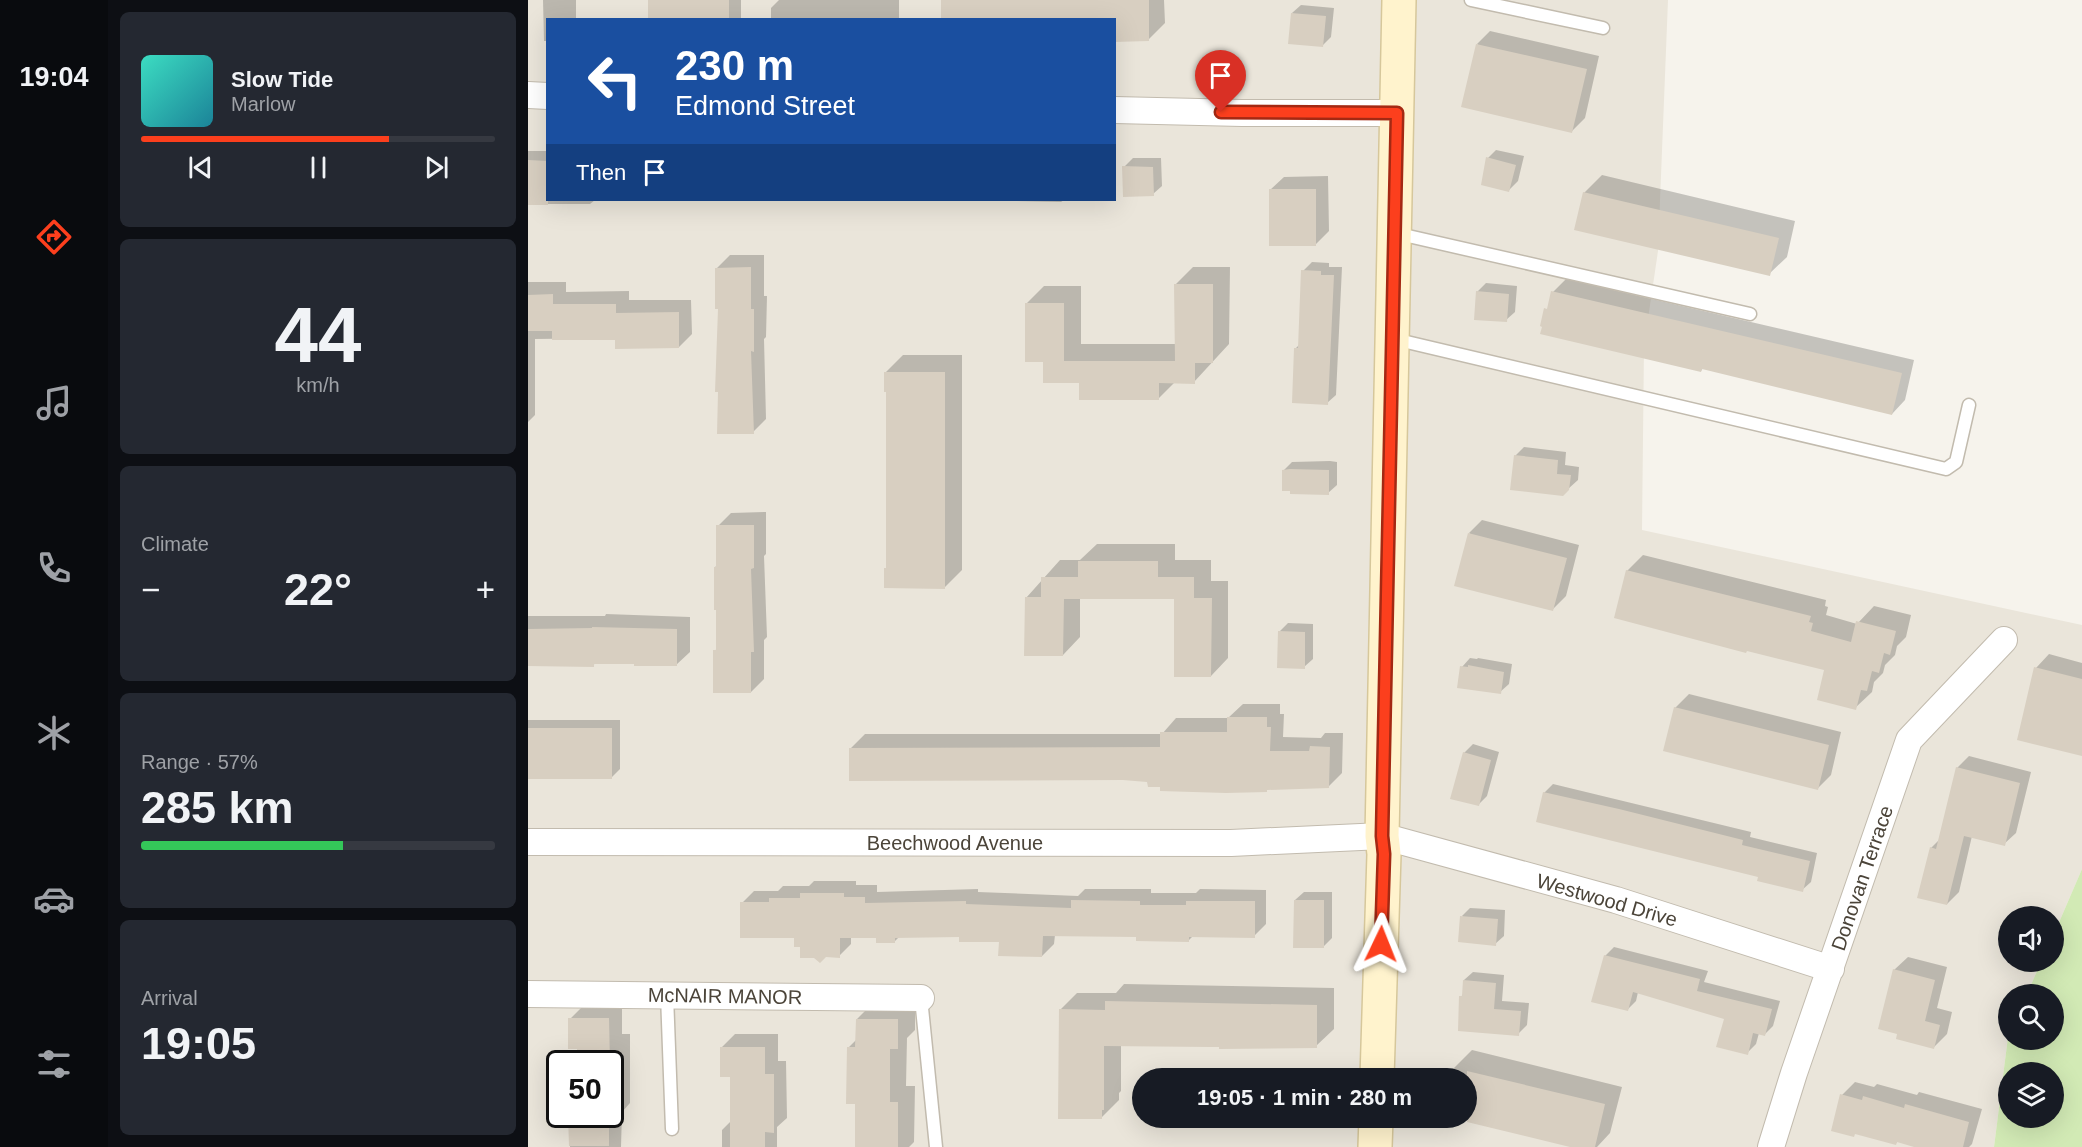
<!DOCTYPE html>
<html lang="en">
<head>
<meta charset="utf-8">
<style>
  body { margin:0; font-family:Helvetica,sans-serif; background:#242831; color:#f1f3f6; height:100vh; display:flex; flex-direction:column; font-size:22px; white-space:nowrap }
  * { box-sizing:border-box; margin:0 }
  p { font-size:20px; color:#9ea1a6 }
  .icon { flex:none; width:33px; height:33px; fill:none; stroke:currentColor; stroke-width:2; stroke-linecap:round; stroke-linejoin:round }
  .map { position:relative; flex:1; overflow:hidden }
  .details { display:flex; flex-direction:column; gap:12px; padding:12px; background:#0d0f14; width:420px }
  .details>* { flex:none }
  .guide { position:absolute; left:18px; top:18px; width:570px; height:183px; border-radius:0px; box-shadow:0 6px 24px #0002; background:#1a4fa0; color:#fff; overflow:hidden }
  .fabs { position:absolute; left:1470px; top:906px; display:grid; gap:12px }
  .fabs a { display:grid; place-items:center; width:66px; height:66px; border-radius:50%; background:#171b24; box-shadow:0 6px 24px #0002; font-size:30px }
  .speed { position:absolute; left:18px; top:1050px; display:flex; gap:12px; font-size:30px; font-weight:700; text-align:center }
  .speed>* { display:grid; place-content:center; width:78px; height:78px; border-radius:50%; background:#171b24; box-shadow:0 6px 24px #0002; line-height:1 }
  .speed .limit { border:3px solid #111; border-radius:9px; background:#fff; color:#111 }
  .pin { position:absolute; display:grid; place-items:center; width:51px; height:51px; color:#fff; margin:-62px -26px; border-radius:50% 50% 50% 0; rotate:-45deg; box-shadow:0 0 6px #0007 }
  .pin .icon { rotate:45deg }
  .me { position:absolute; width:66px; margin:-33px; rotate:2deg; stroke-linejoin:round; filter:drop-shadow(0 0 4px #0008) }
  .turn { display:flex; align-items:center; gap:21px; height:126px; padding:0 30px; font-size:27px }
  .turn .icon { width:78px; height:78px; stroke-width:2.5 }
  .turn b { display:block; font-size:42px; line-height:51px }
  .then { display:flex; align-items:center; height:57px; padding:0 30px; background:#0003; gap:12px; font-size:22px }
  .big { font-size:45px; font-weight:600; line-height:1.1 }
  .details .tile { flex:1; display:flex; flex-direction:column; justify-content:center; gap:9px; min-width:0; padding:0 21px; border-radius:9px; background:#242831 }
  .details .dial { align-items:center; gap:0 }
  .dial b { font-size:78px; line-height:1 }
  .song { display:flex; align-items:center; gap:18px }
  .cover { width:72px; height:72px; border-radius:9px; background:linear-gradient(135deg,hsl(170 70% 55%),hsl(190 70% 35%)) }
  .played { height:6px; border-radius:3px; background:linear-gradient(90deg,#fc3f1d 70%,#363941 70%) }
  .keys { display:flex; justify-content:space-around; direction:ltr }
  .heat { display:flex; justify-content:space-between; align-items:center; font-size:33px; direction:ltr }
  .charge { height:9px; border-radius:4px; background:linear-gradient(90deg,#34c759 57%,#363941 0) }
  .trip { position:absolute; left:604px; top:1068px; width:345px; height:60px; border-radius:30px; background:#171b24; box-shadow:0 6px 24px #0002; font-weight:600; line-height:60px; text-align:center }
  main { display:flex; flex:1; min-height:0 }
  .tab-bar { display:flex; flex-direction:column; width:108px; justify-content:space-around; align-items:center; background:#090b0e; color:#9ea1a6 }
  .tab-bar .icon { width:42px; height:42px }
  .tab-bar .selected { color:#fc3f1d }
  .tab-bar b { font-size:27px; color:#f1f3f6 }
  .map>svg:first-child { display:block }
  .residential { fill:#eae5da; fill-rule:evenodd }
  .green { fill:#d2eab5; fill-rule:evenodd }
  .shadow { fill:#0003 }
  .building { fill:#d8cfc1 }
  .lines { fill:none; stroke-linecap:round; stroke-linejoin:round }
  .lane-casing { stroke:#c2bbae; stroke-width:15 }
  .street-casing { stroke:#c2bbae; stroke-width:28 }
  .secondary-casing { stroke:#d6c79b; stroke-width:36 }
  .lane { stroke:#fff; stroke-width:12 }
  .street { stroke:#fff; stroke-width:26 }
  .secondary { stroke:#fff3cd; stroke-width:33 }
  .route-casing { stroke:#a42913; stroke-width:15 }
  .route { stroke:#fc3f1d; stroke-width:10 }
  .labels { text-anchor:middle; stroke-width:4.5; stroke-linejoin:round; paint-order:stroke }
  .street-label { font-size:20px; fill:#4b4439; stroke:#fff }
</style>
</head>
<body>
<main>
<nav class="tab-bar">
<b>19:04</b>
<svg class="icon selected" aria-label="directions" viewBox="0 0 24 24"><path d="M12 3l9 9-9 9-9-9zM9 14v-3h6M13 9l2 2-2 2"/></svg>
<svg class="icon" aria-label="music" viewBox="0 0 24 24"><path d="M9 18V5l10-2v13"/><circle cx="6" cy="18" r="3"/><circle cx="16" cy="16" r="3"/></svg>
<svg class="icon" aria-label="phone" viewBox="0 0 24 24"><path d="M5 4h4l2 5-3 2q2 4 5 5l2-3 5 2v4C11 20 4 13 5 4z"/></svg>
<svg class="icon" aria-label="climate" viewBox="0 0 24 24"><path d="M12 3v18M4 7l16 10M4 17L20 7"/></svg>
<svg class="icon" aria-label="car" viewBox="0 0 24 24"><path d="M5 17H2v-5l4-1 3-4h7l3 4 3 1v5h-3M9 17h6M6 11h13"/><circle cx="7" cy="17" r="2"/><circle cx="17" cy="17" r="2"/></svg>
<svg class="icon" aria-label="filters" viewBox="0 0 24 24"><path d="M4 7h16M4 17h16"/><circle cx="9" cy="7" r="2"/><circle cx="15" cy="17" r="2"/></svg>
</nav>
<section class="details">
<div class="tile">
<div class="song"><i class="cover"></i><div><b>Slow Tide</b><p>Marlow</p></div></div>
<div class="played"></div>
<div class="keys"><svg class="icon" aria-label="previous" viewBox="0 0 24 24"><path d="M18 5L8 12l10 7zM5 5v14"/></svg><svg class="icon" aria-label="pause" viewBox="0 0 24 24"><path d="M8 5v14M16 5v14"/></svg><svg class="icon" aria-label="next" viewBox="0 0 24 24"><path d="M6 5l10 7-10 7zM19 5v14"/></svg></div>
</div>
<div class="tile dial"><b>44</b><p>km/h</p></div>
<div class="tile"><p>Climate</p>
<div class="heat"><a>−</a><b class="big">22°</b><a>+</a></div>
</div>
<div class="tile"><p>Range · 57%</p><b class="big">285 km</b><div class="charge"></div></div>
<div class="tile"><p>Arrival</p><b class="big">19:05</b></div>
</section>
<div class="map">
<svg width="1554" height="1147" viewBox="0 0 1554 1147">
  <rect width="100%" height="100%" fill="#f6f3ec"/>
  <path class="residential" d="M0,0H1140L1130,251L1116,346L1114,530L1554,625V869L1526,934V916H1480V962H1513L1499,994H1480V1037L1466,1147H0ZM20,20H586V200H20ZM32,1064H82V1114H32ZM615,1078H939V1118H615Z"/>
  <path class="green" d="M1554,869V1147H1466L1480,1037V1040H1526V994H1499L1513,962H1526V934ZM1480,1072H1526V1118H1480Z"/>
  <path class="shadow" d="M15,0H48V20H20V41H16Z
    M122,0H213V20H122Z
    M251,0H371V20H243V8Z
    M414,0H636L637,23L621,39L586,20Z
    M773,5L806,8L803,37L795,45L764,13Z
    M962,31L1071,56L1057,118L1044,131L949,44Z
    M968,150L996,156L990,181L981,190L960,158Z
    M0,151H20V200H67L62,204H0Z
    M605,158H633L634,186L625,194L596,167Z
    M1074,175L1267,221L1259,257L1241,274L1056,193Z
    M800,176L801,231L788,244L742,190L756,177Z
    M487,200H536L533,202L487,201Z
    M202,255H236V296H239L238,337L236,339L238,419L225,432L191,308L189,268Z
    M784,262L801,263V267H814L808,395L799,403L768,348L772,344L775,271Z
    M665,267H702L701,344L666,382H647L630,399L553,382L516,361L499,303L516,286H553V344H648V284Z
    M1038,279L1386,360L1377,400L1364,414L1175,368L1173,371L1025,292Z
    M0,282H38V292L101,291V300H163L164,334L151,347L88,338L7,339V415L0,422Z
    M958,283L989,286L987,312L978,320L949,292Z
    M375,355H434V570L417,587L359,567L360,391L358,372Z
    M996,447L1038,452L1037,465L1051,467L1050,480L1040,489L987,456Z
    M802,461L809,462V485L800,493L755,471L764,462Z
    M238,512V554L236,556L239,637L236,640V679L223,692L187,651L189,648L187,567L190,565V526L203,513Z
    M954,520L1051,545L1038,596L1025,609L941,533Z
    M569,544H647V560H683V581H700V658L683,676L647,597H552V637L535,655L498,598L532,560H552Z
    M1115,555L1298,600L1297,606L1300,607L1298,615L1329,624L1346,606L1383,615L1378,637L1369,646L1367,655L1357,665L1355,673L1346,682L1344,692L1327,708L1298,669L1099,571Z
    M78,614L162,617V652L148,665L108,662L68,663L65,665H0V616H77Z
    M760,623L785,624V659L776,667L751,632Z
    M1521,654L1554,663V754L1508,668Z
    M942,658L949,659L950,658L984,664L981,684L972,692L934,667Z
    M1161,694L1313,732L1303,775L1290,788L1147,708Z
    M715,704H752V714H756L755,737L793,738L797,733H815L814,773L800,787L633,785L621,780L323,779V748L337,734H634L648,718H700Z
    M0,720H92V769L84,777H0Z
    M945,744L971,752L959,796L950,805L936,753Z
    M1441,756L1503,772L1488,833L1476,844L1444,836L1431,892L1419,904L1403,848L1411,840L1429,768Z
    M1025,784L1223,832L1222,837L1289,853L1283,882L1274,890L1232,876L1016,793Z
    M286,881H328V885H349V892L450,889V892L550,896L557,889H623V893H668L672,889L738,890V924L726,936H665L661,940L610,936L527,935L526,944L514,956L472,941L432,935L372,936L366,942L350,937H323V944L311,956L273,945L268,936L214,903L226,891H250L255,886H281Z
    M776,892H804V938L795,947L767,900Z
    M942,908L977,910L976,936L967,944L934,916Z
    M1086,947L1180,971L1176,982L1252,1001L1245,1026L1237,1034L1231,1033L1228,1044L1219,1053L1197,1017L1110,992L1108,1001L1099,1010L1077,956Z
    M1380,957L1419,967L1409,1008L1424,1012L1419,1034L1406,1047L1366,970Z
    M945,972L976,975L974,1001L1001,1003L999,1025L990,1034L933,997L935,994L936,980Z
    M596,984L806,988V1029L788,1046L593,1045V1091L591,1093V1100L574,1117L532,1010L549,993H588Z
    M346,1002H387V1030L379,1038L378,1086H387L386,1142L381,1147H328L329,1103L320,1048L329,1039V1019Z
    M55,1006H94V1034H102V1103L94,1112L93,1147H42V1116L44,1114H82V1064H50V1047L42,1019Z
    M207,1034H250V1061H258L259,1118L249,1127V1147H194V1130L203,1121V1075L194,1047Z
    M944,1050L1094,1087L1082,1133L1069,1147H1049L926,1118H939V1078H924L926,1068Z
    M1327,1082L1346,1087L1349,1084L1389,1095L1391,1092L1454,1109L1444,1144L1441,1147H1392L1370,1141L1368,1143L1314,1095Z"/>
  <path class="building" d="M120,0H201V20H120Z
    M413,0H621V41L586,42V20H413Z
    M763,13L798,16L795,47L760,44Z
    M948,44L1059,69L1044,133L933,107Z
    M958,157L988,165L981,192L953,185Z
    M0,160L20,161V205H0Z
    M594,166L625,167L626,196L595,197Z
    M741,189H788V246H741Z
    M1055,192L1251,238L1242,276L1046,230Z
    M223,267V309H226V352L223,351L226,434H189L190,392H187L190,309H187V268Z
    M773,270L793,271V275H806L800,405L764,403L766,348H770Z
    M646,284H685V363H667V384L631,383V400H551V383H515V362H497V303H536V361H647Z
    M948,291L981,294L979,322L946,320Z
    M1023,291L1374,373L1364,415L1174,369L1173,372L1012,334L1014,327L1012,326L1016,308L1019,309Z
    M25,294V304H88V313L151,312V348L87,349V340H24V331H0V295Z
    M356,372H417V589L356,588V568H358V392H356Z
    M986,455L1030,460L1029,474L1043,475L1041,490L1035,496L982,490Z
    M762,469L801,470V495L762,494V491H754V470Z
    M188,525H226V568L223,569L226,652H223V693H185V650H188V610H186V567H188Z
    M940,533L1039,558L1025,611L926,586Z
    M550,561H630V577H666V598H684L683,677H646V599H536L535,656H496L497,597H513V577H550Z
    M1098,570L1283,616L1281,622L1285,623L1283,631L1323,642L1328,621L1368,631L1362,655L1356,653L1351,673L1344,671L1339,691L1333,690L1328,710L1289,700L1296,670L1219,651L1218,653L1086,618Z
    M64,627L149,629V666H106V664H66V667L0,666V629L64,628Z
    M750,631L777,632V669L749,668Z
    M940,665L976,672L973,694L929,688L932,666L940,667Z
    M1506,667L1554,679V756L1489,740Z
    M1146,707L1301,745L1290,790L1135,751Z
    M699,717H739V727H743L742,751H781L782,746L802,747L801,788L739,790V792L698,793L632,791V787H620L619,782L595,780L321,781V748L632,747V732H699Z
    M0,728H84V779H0Z
    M935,752L963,760L951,806L922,799Z
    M1428,767L1492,783L1477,846L1436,836L1419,905L1389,898L1402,847L1408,849Z
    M1015,792L1091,809L1215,840L1214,845L1282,861L1275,892L1229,881L1230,877L1008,822Z
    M272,893H316V897H337V903L438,901V904L543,908V900L612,901V905H658V901H727V938L661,937V942L608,941V937L515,936L514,957L470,956L471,942H431V937L367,938V943H348V938H312V958L298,957L292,963L286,958H272V947H266V938H212V902H241V898H272Z
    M766,900H796V948H765Z
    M932,916L970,919L968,946L930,942Z
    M1076,955L1172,979L1169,991L1244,1009L1237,1036L1225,1033L1220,1055L1188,1047L1196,1019L1105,992L1100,1011L1063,1002Z
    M1365,969L1407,980L1397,1021L1412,1025L1406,1049L1368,1039L1369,1034L1350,1029Z
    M935,980L968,983L966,1009L993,1011L991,1036L930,1031L931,996H934Z
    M577,1001L789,1005V1048L691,1049V1047H682L576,1046V1110H574V1119H530L531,1009L577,1010Z
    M40,1018H81L82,1064H49V1049H40Z
    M328,1019H370V1049H362V1102H370V1147H327V1104H318L319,1047H327Z
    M192,1047H237V1074H246V1133L237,1132V1147H202V1077H192Z
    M939,1071L1077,1104L1067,1147H1042L939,1122Z
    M1312,1094L1334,1100L1335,1096L1376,1108L1377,1104L1441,1122L1435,1147H1386L1369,1142L1368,1145L1327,1134L1326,1137L1303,1131Z
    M49,1114H81V1146H41L40,1115Z"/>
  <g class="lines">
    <g class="lane-casing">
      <path id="lane" d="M943,0L1075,28
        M867,233L1222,314
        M866,339L1418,469L1428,462L1441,405
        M139,995L144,1129
        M393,998L408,1147"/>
    </g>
    <g class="street-casing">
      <path id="street" d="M0,95L20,96
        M586,110L714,113H869
        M0,842L703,843L854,836L1088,900L1303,969
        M0,994L393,998
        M1243,1147L1266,1073L1381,740L1476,640"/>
    </g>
    <g class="secondary-casing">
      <path id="secondary" d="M849,1078L856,854L854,836L871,0
        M847,1147L848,1118"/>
    </g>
    <use href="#lane" class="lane"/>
    <use href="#street" class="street"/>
    <use href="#secondary" class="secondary"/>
  </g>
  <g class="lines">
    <g class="route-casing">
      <path id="route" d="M693,112L869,113L854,836L856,854L853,944"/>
    </g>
    <use href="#route" class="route"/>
  </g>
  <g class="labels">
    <g class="street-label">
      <text x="427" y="850">Beechwood Avenue</text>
      <text transform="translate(1334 878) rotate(-71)" y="7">Donovan Terrace</text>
      <text transform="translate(1079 900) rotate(16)" y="7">Westwood Drive</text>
      <text transform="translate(197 996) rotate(1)" y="7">McNAIR MANOR</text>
    </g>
  </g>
</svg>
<div class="fabs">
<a><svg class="icon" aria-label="sound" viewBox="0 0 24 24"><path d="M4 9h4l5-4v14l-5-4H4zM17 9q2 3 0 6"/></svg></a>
<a><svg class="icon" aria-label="search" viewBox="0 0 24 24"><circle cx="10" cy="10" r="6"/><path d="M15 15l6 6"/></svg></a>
<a><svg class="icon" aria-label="layers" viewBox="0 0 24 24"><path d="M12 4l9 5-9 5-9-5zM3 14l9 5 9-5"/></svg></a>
</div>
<div class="speed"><div class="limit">50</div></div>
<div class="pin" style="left:693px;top:112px;background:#d93025"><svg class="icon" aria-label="arrive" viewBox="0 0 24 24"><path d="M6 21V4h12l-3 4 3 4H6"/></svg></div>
<svg class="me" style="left:853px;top:944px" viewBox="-20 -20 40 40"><path d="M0-17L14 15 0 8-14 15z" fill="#fc3f1d" stroke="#fff" stroke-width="4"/></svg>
<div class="trip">19:05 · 1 min · 280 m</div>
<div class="guide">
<div class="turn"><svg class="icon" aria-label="left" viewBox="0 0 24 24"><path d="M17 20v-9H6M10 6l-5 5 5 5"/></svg><div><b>230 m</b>Edmond Street</div></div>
<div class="then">Then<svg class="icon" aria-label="arrive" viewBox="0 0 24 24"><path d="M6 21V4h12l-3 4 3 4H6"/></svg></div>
</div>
</div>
</main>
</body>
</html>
